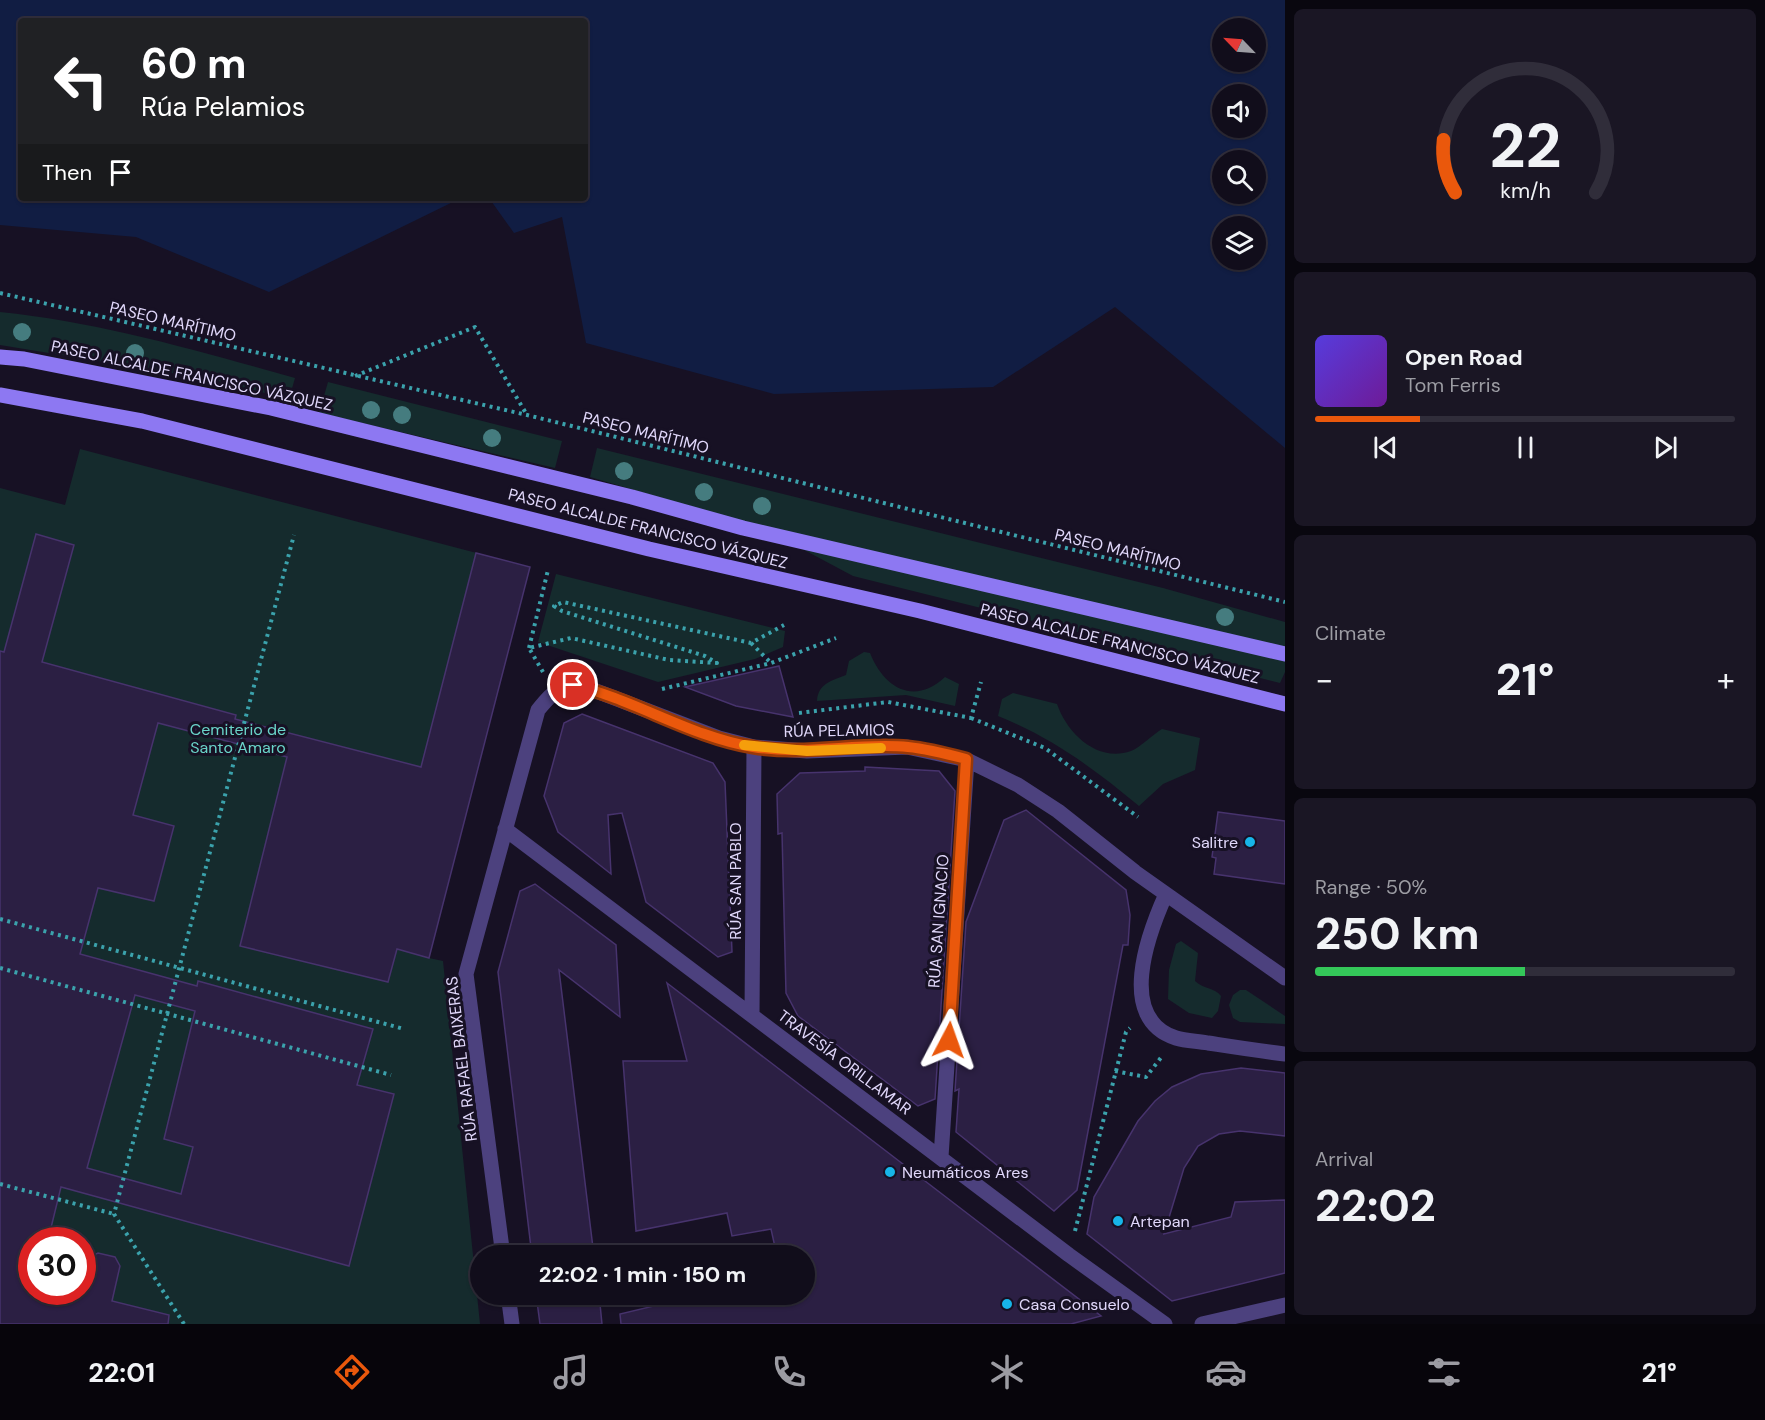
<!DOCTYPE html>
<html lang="en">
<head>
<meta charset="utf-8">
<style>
  body { margin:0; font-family:"DM Sans",sans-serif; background:#1a1624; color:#f1f3f6; height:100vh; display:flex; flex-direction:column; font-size:22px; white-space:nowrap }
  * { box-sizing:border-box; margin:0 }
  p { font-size:20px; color:#9c9ca3 }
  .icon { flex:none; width:33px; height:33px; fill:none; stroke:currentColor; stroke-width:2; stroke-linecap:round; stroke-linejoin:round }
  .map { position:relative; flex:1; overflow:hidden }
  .side { display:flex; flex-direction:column; gap:9px; padding:9px; background:#09070f; width:480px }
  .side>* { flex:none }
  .guide { position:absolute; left:18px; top:18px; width:570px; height:183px; border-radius:6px; box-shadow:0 2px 4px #0004,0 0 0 2px #302d3a; background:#202124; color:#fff; overflow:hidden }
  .needle { width:39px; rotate:295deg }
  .tools { position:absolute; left:1212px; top:18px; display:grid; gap:12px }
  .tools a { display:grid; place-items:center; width:54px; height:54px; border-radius:50%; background:#110d1b; box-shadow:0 2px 4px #0004,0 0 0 2px #302d3a; font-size:30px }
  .speed { position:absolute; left:18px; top:1227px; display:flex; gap:12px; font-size:30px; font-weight:700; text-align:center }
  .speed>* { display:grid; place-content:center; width:78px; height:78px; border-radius:50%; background:#110d1b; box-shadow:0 2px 4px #0004,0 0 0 2px #302d3a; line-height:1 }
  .speed .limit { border:9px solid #d22; background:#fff; color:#111 }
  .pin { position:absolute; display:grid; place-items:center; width:51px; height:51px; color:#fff; margin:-26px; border:3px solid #fff; border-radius:50%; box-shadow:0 2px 6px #0007 }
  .me { position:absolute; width:66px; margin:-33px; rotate:4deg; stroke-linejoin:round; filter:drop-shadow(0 0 4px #0008) }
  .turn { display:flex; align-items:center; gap:21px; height:126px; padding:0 24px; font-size:27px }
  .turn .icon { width:78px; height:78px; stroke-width:2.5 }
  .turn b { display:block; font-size:42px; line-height:51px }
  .then { display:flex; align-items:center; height:57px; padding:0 24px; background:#0003; gap:12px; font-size:22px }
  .big { font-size:45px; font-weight:700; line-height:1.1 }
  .side .card { flex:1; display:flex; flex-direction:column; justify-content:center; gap:9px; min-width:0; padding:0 21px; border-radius:9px; background:#1a1624 }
  .side .dial { align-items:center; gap:0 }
  .dial svg { height:156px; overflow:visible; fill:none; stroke:#302d3a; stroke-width:7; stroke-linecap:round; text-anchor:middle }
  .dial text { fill:#f1f3f6; stroke:none }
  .song { display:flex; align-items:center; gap:18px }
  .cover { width:72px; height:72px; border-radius:9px; background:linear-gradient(135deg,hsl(250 70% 55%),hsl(280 70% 35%)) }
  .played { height:6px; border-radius:3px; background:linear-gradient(90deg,#ea580c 25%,#302d3a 25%) }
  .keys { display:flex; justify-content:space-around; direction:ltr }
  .heat { display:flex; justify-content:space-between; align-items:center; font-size:33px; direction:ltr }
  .charge { height:9px; border-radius:4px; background:linear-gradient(90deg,#34c759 50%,#302d3a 0) }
  .trip { position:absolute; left:470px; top:1245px; width:345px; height:60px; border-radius:30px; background:#110d1b; box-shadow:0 2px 4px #0004,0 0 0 2px #302d3a; font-weight:700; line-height:60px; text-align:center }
  .dock { display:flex; height:96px; justify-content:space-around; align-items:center; background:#07050b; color:#9c9ca3 }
  .dock .icon { width:42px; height:42px }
  .dock .selected { color:#ea580c }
  .dock b { font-size:27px; color:#f1f3f6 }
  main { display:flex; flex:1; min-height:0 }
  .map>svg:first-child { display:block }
  .green { fill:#152b2d; fill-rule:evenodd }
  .water { fill:#111d43; fill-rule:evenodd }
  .building { fill:#2b1f43; stroke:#47336d; stroke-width:1.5; fill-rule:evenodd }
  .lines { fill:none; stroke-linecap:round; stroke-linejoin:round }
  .path { stroke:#3ba2ac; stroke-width:4; stroke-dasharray:3 4.5; stroke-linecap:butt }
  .minor { stroke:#4c417e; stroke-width:15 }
  .secondary { stroke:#8d78f2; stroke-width:15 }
  .tree { fill:#457c7f }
  .route-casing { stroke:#983908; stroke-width:15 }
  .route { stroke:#ea580c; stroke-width:10 }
  .slow { stroke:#f59e0b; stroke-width:10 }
  .poi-dot { fill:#17b5e8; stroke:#171124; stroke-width:2 }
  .labels { text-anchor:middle; stroke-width:6; stroke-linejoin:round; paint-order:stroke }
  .street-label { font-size:16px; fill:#e1d8fb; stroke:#171124 }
  .park-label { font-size:16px; fill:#6ad4c9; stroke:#171124 }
  .poi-label { font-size:16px; fill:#e1d8fb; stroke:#171124; text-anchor:start }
</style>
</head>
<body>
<main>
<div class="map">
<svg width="1285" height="1324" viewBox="0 0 1285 1324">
  <rect width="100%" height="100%" fill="#171124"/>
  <path class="green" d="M0,312C100,322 198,351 295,378L289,399L214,380L0,345Z
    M328,382L562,441L555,468L319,413Z
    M597,448L1163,588L1285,622V672L1280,683L853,576L763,528L590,477Z
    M80,449L530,567L429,958L443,961L480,1324H0V488L65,505ZM32,1240H82V1292H32Z
    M556,574L785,631L783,647L755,659L658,682L538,642Z
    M864,652L870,653C884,688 914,706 945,677L959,684L955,706L906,695L817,701C818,683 832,681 846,675L849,661Z
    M1013,693L1057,704C1067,733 1097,763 1131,751C1141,747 1152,735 1162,729L1200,738L1195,770L1163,784L1139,806C1093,768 1054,739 998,716L1002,699Z
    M1181,941L1198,953L1195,981C1203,989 1214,987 1221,996L1218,1011L1212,1018L1189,1013L1168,999L1169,970L1176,944Z
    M1240,990H1246L1285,1016V1024L1240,1022L1233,1018L1229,1005L1233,995Z"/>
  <path class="water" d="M0,0H1285V448L1115,307L993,387L774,394L586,343L562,217L514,233L489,198H585V21H21V198H461L269,292L136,237L0,225ZM1222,28H1256V62H1222ZM1222,94H1256V128H1222ZM1222,160H1256V194H1222ZM1222,226H1256V260H1222Z"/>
  <path class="building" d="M36,534L74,545L42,662L236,715L235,719L421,767L476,553L530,567L429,958L397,949L388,982L240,946L287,757L158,723L133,815L174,826L154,901L98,888L80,954L197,986L198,981L373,1029L357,1085L394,1094L349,1266L61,1187L48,1240H32V1292H82L88,1258L98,1253L115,1257L120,1266L112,1301L169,1315L168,1324H0V651L4,652ZM135,995L195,1011L164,1139L193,1147L181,1194L87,1168Z
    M779,666L793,717L736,706L685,687Z
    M582,714L713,763L725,782L732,952L718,957L646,902L622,813L608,815L611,874L558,832L544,796L564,723Z
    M865,767L939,771L955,791L935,1099L918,1106L798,1016L786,993L782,833L778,834L777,794L800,773L865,771Z
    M1026,810L1126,890L1130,915L1128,945H1123L1077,1190L1054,1211L956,1132L959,1089L955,1091L966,922L1004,820Z
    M1218,812L1285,821V884L1214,874L1216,858L1212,857Z
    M535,884L616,945L620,1017L559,970L594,1256H532L498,972L520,891Z
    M667,983L998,1237L1101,1316L1071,1324H621L620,1314L704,1294H804V1256H777L771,1229L732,1236L727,1213L636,1231L623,1061H687Z
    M1241,1068L1285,1073V1136L1240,1131L1219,1134L1198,1146L1184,1168L1164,1234L1231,1217L1235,1202L1285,1200V1273L1172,1301L1087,1234L1094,1197L1138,1121L1155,1101L1172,1087L1201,1074Z
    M536,1294H599L602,1324H540Z"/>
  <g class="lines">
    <path class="path" d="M0,293L527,415L1285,602
      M355,376L475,327L527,415
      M751,643L771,663
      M529,648L548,570
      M543,672L529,648L571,638L669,660L717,663L705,656L562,611L554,606L563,602L751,643L784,625
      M662,689L771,663L836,638
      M799,713L888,702L971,718L981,682
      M971,718L1045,748L1138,817
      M0,919L404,1029
      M0,968L391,1075
      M1115,1071L1146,1077L1163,1055
      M0,1184L114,1214
      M1075,1231L1126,1032L1130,1028
      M184,1324L114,1214L294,535"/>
    <path class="minor" d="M505,829L1069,1255L1165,1324
      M1166,894C1148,934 1116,1019 1176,1038C1186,1041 1198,1041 1208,1043C1234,1047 1259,1051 1285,1054
      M752,1014L754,747
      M941,1157L967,760
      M503,1256L466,974L538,710C556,688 563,682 591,689L719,738L754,747L807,751L907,747L967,760L1018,785L1058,811L1135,872L1285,978
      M508,1294L512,1324
      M1202,1324L1285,1305"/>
    <path class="secondary" d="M0,357L24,359L271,408L632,497L743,528L1285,654
      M0,395L142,421L649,549L920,611L1285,704"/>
  </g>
  <g class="tree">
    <circle cx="22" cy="332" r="9"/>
    <circle cx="135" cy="353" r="9"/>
    <circle cx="371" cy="410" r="9"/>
    <circle cx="402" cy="415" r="9"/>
    <circle cx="492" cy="438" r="9"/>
    <circle cx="624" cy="471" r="9"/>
    <circle cx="704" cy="492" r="9"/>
    <circle cx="762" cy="506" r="9"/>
    <circle cx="1225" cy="617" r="9"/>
  </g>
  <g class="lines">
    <g class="route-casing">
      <path id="route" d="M573,685C634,699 691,737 753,747C805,756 858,742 908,747C928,749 947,754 966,759L949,1040"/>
    </g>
    <use href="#route" class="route"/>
    <path class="slow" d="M744,745L807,751L881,748"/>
  </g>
  <g class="poi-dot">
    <circle cx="1250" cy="842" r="6"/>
    <circle cx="890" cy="1172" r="6"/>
    <circle cx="1118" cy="1221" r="6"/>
    <circle cx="1007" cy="1304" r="6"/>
  </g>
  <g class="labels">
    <g class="street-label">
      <text transform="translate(173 321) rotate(13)" y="6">PASEO MARÍTIMO</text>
      <text transform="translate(192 375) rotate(12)" y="6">PASEO ALCALDE FRANCISCO VÁZQUEZ</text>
      <text transform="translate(646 432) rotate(14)" y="6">PASEO MARÍTIMO</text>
      <text transform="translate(648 528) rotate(14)" y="6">PASEO ALCALDE FRANCISCO VÁZQUEZ</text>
      <text transform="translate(1118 549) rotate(14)" y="6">PASEO MARÍTIMO</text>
      <text transform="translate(1120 643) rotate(14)" y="6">PASEO ALCALDE FRANCISCO VÁZQUEZ</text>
      <text transform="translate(839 730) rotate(-1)" y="6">RÚA PELAMIOS</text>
      <text transform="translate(735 881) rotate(-90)" y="6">RÚA SAN PABLO</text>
      <text transform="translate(938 921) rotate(-86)" y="6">RÚA SAN IGNACIO</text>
      <text transform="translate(461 1059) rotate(-97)" y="6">RÚA RAFAEL BAIXERAS</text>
      <text transform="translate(845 1062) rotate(37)" y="6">TRAVESÍA ORILLAMAR</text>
    </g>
    <g class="park-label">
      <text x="238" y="735">Cemiterio de<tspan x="238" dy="18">Santo Amaro</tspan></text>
    </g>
    <g class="poi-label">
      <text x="1238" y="848" text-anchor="end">Salitre</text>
      <text x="902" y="1178">Neumáticos Ares</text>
      <text x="1130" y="1227">Artepan</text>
      <text x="1019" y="1310">Casa Consuelo</text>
    </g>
  </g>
</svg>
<div class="tools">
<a><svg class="needle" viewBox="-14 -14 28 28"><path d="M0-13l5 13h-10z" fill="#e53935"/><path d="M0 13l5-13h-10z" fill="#9c9ca3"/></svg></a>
<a><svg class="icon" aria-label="sound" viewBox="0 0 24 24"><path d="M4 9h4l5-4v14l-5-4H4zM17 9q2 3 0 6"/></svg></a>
<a><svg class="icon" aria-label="search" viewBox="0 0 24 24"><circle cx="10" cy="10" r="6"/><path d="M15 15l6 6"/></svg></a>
<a><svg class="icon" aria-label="layers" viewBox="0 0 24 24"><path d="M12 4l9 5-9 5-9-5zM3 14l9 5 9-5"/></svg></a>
</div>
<div class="speed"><div class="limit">30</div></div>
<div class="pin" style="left:573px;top:685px;background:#d93025"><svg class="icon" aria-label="arrive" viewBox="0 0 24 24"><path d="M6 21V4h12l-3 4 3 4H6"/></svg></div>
<svg class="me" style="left:949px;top:1040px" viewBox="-20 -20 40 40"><path d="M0-17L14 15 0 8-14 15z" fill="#ea580c" stroke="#fff" stroke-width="4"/></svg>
<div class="trip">22:02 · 1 min · 150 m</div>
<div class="guide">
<div class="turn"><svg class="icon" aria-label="left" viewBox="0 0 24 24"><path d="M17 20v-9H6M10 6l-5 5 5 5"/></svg><div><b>60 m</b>Rúa Pelamios</div></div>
<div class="then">Then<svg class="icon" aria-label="arrive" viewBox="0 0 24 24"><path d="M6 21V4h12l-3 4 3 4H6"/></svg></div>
</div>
</div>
<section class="side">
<div class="card dial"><svg viewBox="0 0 100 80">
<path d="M14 69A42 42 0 1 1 86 69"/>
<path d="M14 69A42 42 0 0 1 8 42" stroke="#ea580c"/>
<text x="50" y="56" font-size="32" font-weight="700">22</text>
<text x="50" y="72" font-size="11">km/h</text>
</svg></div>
<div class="card">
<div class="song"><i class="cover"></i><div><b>Open Road</b><p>Tom Ferris</p></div></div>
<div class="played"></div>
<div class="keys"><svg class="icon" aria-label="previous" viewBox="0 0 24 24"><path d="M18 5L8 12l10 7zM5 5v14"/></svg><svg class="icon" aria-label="pause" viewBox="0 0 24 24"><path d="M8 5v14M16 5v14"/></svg><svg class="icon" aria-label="next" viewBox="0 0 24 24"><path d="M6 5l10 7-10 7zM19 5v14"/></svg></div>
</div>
<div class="card"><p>Climate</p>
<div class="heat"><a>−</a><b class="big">21°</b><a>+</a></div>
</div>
<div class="card"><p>Range · 50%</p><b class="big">250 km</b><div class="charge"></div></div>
<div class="card"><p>Arrival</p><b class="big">22:02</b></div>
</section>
</main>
<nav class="dock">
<b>22:01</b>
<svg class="icon selected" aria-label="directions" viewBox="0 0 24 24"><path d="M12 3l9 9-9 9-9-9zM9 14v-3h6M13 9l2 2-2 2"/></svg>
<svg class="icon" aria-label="music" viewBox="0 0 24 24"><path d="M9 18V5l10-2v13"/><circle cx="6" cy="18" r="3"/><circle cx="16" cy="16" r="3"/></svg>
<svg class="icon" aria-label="phone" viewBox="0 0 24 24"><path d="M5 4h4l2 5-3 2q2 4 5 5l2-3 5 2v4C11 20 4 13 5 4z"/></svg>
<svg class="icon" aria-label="climate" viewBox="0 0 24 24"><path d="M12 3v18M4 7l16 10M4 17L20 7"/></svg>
<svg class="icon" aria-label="car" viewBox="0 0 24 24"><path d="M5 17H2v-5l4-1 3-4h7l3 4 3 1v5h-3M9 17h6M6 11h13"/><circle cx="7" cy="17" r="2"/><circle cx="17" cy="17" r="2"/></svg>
<svg class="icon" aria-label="filters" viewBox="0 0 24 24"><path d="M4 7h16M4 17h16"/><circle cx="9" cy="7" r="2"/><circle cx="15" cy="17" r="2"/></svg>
<b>21°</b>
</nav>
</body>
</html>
